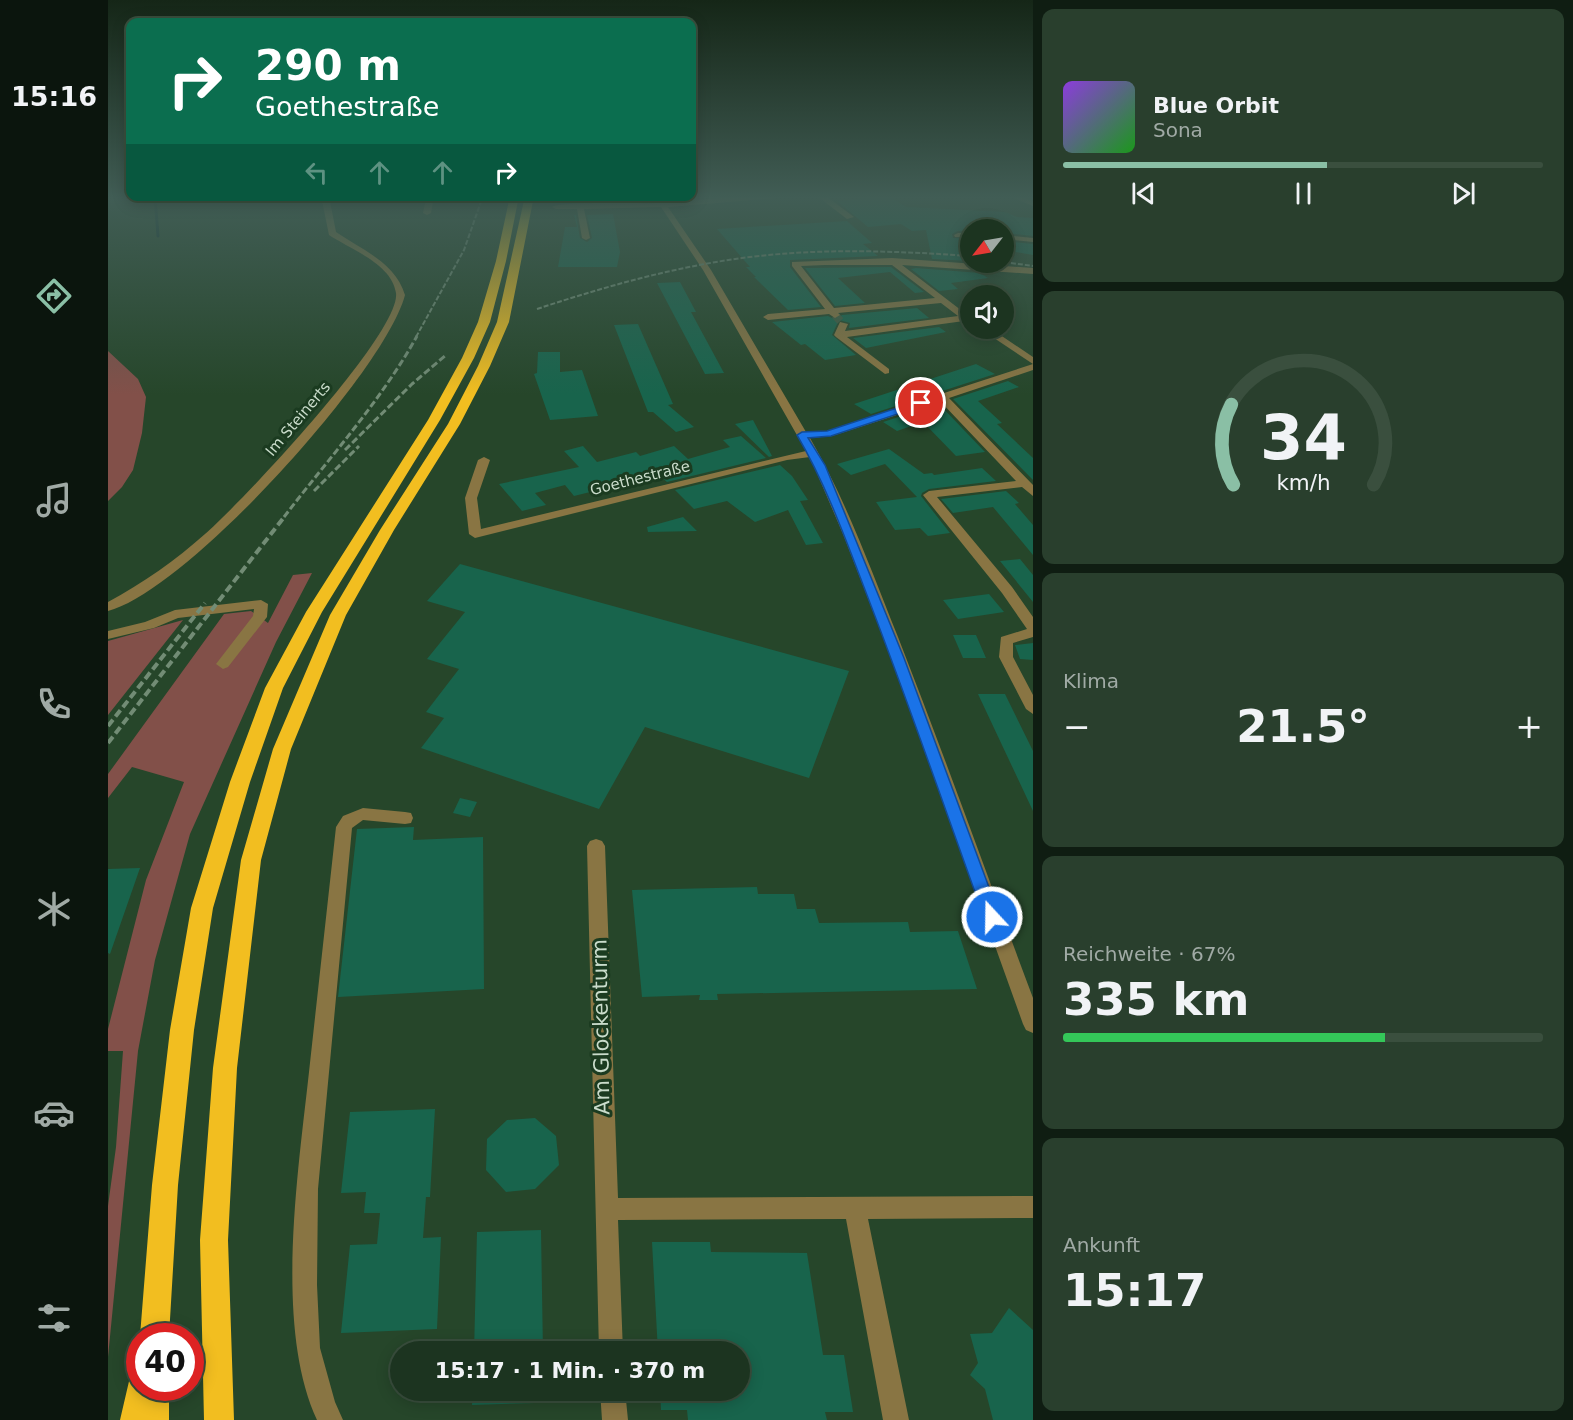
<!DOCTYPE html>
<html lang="de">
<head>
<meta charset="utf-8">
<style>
  body { margin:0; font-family:"DejaVu Sans",sans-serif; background:#293f2d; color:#f1f3f6; height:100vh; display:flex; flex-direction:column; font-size:22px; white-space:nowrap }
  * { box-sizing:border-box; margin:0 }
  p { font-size:20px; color:#a0aaa5 }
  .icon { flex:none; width:33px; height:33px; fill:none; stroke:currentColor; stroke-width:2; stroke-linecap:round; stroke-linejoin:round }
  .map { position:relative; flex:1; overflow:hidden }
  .side { display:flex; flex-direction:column; gap:9px; padding:9px; background:#0f1d12; width:540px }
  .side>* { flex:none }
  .hud { position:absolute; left:18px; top:18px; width:570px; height:183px; border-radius:12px; box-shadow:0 3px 15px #0003,0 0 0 2px #3a4f3e; background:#0b6e4f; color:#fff; overflow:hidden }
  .needle { width:39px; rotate:239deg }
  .controls { position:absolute; left:852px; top:219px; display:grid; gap:12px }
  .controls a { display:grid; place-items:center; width:54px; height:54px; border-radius:50%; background:#1c3420; box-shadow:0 3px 15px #0003,0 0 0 2px #3a4f3e; font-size:30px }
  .speed { position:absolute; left:18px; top:1323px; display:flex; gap:12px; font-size:30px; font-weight:700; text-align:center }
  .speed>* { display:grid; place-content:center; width:78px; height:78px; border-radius:50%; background:#1c3420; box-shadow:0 3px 15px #0003,0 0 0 2px #3a4f3e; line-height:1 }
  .speed .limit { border:9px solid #d22; background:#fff; color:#111 }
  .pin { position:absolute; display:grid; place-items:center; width:51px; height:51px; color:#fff; margin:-26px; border:3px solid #fff; border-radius:50%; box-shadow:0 2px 6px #0007 }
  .me { position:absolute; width:66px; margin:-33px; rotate:339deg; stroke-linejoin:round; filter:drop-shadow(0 0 4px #0008) }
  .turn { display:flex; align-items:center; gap:21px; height:126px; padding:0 30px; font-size:27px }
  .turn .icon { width:78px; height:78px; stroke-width:2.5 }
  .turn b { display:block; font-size:42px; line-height:51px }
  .lanes { display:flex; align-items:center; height:57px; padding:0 30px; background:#0003; justify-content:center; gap:30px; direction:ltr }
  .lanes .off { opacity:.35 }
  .big { font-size:45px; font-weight:700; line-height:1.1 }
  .side .tile { flex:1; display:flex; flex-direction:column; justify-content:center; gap:9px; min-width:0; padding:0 21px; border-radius:12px; background:#293f2d }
  .side .dial { align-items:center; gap:0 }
  .dial svg { height:156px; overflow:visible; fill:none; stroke:#3a4f3e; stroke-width:7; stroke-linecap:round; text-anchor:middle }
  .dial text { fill:#f1f3f6; stroke:none }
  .song { display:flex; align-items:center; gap:18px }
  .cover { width:72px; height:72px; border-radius:9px; background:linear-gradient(135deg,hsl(270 70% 55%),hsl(120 70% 35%)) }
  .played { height:6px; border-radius:3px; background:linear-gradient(90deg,#8abfa5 55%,#3a4f3e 55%) }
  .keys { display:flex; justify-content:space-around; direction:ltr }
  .heat { display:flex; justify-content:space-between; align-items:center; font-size:33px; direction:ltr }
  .charge { height:9px; border-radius:4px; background:linear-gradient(90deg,#34c759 67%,#3a4f3e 0) }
  .trip { position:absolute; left:282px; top:1341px; width:360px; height:60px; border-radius:30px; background:#1c3420; box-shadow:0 3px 15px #0003,0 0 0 2px #3a4f3e; font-weight:700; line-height:60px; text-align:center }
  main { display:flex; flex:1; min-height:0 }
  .menu { display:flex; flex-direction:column; width:108px; justify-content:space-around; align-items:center; background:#0b150d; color:#a0aaa5 }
  .menu .icon { width:42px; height:42px }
  .menu .current { color:#8abfa5 }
  .menu b { font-size:27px; color:#f1f3f6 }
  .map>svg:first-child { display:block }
  .green { fill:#825049 }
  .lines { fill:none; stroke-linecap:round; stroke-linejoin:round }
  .stream { stroke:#02262b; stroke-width:3 }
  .building { fill:#18644c }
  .minor-tunnel { stroke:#3f5c42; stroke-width:8; stroke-dasharray:8 4.5; stroke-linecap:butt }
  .minor { fill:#897543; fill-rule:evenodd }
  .highway { fill:#f2be20; fill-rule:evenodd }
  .rail-far2 { stroke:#728c75; stroke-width:2; stroke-dasharray:5 2; stroke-linecap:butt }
  .rail-far1 { stroke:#728c75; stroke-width:3; stroke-dasharray:7 3; stroke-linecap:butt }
  .rail { stroke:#728c75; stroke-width:4; stroke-dasharray:8 4; stroke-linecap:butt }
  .route { fill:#1a73e8; stroke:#114b97; stroke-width:1.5 }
  .labels { text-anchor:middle; stroke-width:6; stroke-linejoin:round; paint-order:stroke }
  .far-street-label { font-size:15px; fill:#cadccb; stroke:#1b3b20 }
  .near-street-label { font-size:21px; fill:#cadccb; stroke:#1b3b20 }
</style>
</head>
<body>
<main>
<nav class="menu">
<b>15:16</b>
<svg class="icon current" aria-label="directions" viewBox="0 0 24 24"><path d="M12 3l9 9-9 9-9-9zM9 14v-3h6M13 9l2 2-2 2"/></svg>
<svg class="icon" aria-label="music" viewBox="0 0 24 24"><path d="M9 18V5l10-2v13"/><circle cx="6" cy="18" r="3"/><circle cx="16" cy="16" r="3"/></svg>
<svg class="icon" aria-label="phone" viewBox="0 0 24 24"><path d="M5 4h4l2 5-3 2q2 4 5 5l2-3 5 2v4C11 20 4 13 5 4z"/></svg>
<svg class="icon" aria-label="climate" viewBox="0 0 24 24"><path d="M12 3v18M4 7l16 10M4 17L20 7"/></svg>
<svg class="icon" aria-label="car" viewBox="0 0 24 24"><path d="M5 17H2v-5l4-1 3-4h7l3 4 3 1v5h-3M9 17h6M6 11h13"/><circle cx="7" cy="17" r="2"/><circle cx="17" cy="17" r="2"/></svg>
<svg class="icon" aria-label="filters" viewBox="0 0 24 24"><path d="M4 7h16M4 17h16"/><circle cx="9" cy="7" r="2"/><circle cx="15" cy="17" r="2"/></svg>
</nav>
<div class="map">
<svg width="925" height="1420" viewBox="0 0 925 1420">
  <rect width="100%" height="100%" fill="#26462a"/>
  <path class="green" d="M0,351L30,379L38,397L34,433L25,470L14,487L0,501Z
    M204,573L168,642L82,834L47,960L30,1051L0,1357V1206L8,1147L15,1051H0V1029L38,880L76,782L24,767L0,798V774L116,614L143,611L160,623L185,575Z
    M75,620L0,715V641Z"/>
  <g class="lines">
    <path class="stream" d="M47,196L50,236"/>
  </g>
  <path class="building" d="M781,196L798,207L897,212L909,217L925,218V236L896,233V230L850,231L844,234L845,238L862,239V244L854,243L862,248V261L824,259L818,230L804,231L793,224L760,227L729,201Z
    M505,214L512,252L509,267H450L457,227H469L466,215H468L472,238L479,242L484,238L479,215Z
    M739,221L764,243L755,244L770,256L682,260V267L713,307L680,310L646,277H648L638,267H642L609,229Z
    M896,241L925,244V255L896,250Z
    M783,267L816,292L807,293L782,272L730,278L757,303L727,306L697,268Z
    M808,268L872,273L880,278L843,283L850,289L831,291L803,269Z
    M572,282L588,312H583L616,373L597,374L549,283Z
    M809,308L821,318L741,328L742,323L731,320L724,335L748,355L717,360L697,344L693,345L664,322L720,316L728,320L734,315Z
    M530,324L565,404L560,405L586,427L568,432L545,412H540L506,325Z
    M831,327L838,332L758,348L745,338Z
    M430,352H452V372L474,370L490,416L442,420L426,374L429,373Z
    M868,364L887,374L763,414L746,404Z
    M900,381L911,387L870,401L894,423L889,424L925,458V480L845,399Z
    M831,404L877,452L848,456L815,422L789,431L775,422Z
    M645,420L664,456L661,457L627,424Z
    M633,436L658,458L559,482L551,475L466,496L457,485L427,493L438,505L414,511L391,484L471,467L456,451L475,446L489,462L528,452L532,456L566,446L580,459L622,447L615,440Z
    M781,449L816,474L824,473L826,475L874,468L888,481L821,489L814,493L813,496L842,533L820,536L812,528L787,530L768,502L809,497L777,464L743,475L729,464Z
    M672,465L684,476L700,500L692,501L715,543L698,545L680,510L647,522L619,501L586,509L567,490Z
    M898,491L911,503L907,504L925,525V555L885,507L845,513L833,499Z
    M575,517L589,531L540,532L539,527Z
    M912,559L925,575V602L892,561Z
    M352,564L741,671L701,778L537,727L491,809L313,748L336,718L318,712L351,669L319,659L357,612L319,601Z
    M881,594L896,612L850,619L835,600Z
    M845,635H868L878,658H855Z
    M925,643V660L912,659L907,645Z
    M870,694H897L925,751V811Z
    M352,798L369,802L362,817L345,813Z
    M306,827L305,840L375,837L376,989L230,997L249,829Z
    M32,868L2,954L0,953V869Z
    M649,887L650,894H686L689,909H707L711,923L800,922L802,932L850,931L869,989L609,994L610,1000H591L592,995L534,997L524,890Z
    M327,1109L322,1197H318L315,1238L333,1237L329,1329L233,1333L242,1245L269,1244L272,1213H256L258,1192L233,1193L242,1112Z
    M427,1118L448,1136L451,1165L427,1189L398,1192L378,1170L379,1139L399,1120Z
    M433,1230L435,1352H366L369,1232Z
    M544,1242H602L603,1252L699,1253L715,1355H736L745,1412H717L719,1420H580L579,1410H553L552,1390H632V1352H550Z
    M901,1308L925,1330V1420H885L877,1389L862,1375L870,1363L862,1334L884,1333Z
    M365,1390H427V1403L364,1405Z"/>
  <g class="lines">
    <path class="minor-tunnel" d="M727,315L735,324"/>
    <path class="minor" d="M213,196H221L228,232C254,250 287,262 297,295C277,372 78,591 0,611V602C35,583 68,560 97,534C132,504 293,333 288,293C284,264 242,249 221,235Z
      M293,196H326L323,213L319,215L315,213L318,199Z
      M546,196H553L557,202L641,196H673L669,198L560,207L603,270L698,432L719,431L925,364V370L841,398L925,485V496L914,487L829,497L904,587L925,617V637L905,643V657L925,695V714L918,709L891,657L893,637L919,629L894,593L815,495L821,491L908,481L832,401L724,436L702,438C738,500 763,570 790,637C837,757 880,878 925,998V1033L918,1030L915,1024L789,673L735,534L702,457L679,460L367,538L361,534L357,498L370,460L376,457L382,460L369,498L373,529L698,451L595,270L553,207L476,209L482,238L478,240L474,238L469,209H448L444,207C455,201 530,204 550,203Z
      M709,196H718L746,217L739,219Z
      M901,196H911L925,201V206Z
      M850,233H862V237H847L846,235Z
      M896,235L925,238V242L896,239Z
      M784,258L925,268V274L794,265L862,317V324L856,321L739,337L781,369V373L777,374L728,337L726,335L732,322L740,324L737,331L850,316L833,303L730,313L732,315L727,318L721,314L660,320L655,317L660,314L717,309L684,266V262ZM717,265H784L827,298L726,308L693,266Z
      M871,328H882L925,357V364Z
      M153,600L160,604L159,617L120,667L115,669L108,664L145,616L146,609L70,618L46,628L0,639V631L37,622L67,610Z
      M255,808L297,812L303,813L305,818L303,823L297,824L255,820L244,828L210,1189L209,1285L212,1348L227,1402L235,1420H209C166,1327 190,1173 201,1072C210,990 219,909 228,827L235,816Z
      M488,839L494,841L497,846L510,1198L925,1196V1218L760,1219L801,1420H775L738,1219L510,1220L515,1352H491L479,846L482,841Z
      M492,1390H517L520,1420H494Z"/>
    <path class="highway" d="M402,196H411L398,261L382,322L366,358L332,420L214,612L175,688L142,782L105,908L86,1030L70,1185L61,1336H32L44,1185L62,1030L83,908L122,782L157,688L198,612L320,420L354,358L370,322L388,261Z
      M417,196H426L401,322L382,366L352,424L286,530L238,615L183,749L153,860L129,1068L120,1240L126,1420H96L92,1240L105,1068L133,860L165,749L222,615L272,530L340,424L370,366L389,322Z
      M32,1374V1388H61V1420H12L22,1377Z"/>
    <path class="rail-far2" d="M920,196L925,198
      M896,262L925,266
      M429,309C499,286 569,266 642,257C716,248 789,251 862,256
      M308,337L356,250L375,196"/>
    <path class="rail-far1" d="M237,450L304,384L338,355
      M206,491L251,446
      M176,517C221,458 273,401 309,336"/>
    <path class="rail" d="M0,726L97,603
      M0,743L177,516"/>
  </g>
  <linearGradient id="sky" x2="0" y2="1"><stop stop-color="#152617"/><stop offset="0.5" stop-color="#415d55"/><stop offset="1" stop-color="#415d55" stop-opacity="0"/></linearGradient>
  <rect width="925" height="395" fill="url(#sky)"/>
  <path class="route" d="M813,400L817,401V405L723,436L700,438L717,465L796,658L892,917L890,922L884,924L878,922L876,917C838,812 802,707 762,603C740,546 720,488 689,435L694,432L719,431Z"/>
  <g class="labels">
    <g class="far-street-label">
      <text transform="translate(190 419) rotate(-50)" y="5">Im Steinerts</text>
      <text transform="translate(532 478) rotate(-14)" y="5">Goethestraße</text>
    </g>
    <g class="near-street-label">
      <text transform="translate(493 1027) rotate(-91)" y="7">Am Glockenturm</text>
    </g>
  </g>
</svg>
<div class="controls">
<a><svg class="needle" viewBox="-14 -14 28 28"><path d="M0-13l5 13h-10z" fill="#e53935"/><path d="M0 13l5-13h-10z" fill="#a0aaa5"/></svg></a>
<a><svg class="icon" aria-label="sound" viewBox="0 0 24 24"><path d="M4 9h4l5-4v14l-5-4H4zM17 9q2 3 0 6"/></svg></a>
</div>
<div class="speed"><div class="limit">40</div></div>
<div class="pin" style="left:813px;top:403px;background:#d93025"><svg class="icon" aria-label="arrive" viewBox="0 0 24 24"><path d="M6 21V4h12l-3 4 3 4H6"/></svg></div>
<svg class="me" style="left:884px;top:917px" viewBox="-20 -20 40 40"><circle r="17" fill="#1a73e8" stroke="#fff" stroke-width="3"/><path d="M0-11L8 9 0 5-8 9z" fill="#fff"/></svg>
<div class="trip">15:17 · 1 Min. · 370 m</div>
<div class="hud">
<div class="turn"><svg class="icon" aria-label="right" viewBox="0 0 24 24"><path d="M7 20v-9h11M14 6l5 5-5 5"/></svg><div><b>290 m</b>Goethestraße</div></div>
<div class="lanes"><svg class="icon off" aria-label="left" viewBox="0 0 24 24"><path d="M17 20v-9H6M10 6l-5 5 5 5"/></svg><svg class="icon off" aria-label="ahead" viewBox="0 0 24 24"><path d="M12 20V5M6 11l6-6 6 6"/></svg><svg class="icon off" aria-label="ahead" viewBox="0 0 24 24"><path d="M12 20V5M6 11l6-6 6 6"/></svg><svg class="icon" aria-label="right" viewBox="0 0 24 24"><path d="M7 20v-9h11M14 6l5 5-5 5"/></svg></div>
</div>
</div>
<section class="side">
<div class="tile">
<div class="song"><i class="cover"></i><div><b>Blue Orbit</b><p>Sona</p></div></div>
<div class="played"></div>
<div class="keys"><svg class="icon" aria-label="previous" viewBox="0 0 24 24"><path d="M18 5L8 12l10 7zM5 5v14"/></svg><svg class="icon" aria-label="pause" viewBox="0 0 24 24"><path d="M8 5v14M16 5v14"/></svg><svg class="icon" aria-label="next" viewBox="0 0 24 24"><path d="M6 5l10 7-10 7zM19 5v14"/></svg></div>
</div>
<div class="tile dial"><svg viewBox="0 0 100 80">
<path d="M14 69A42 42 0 1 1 86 69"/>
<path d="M14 69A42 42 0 0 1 13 28" stroke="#8abfa5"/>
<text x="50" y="56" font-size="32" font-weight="700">34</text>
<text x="50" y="72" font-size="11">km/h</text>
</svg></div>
<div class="tile"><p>Klima</p>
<div class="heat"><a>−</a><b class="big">21.5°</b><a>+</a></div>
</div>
<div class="tile"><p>Reichweite · 67%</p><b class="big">335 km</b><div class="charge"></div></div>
<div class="tile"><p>Ankunft</p><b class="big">15:17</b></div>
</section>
</main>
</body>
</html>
